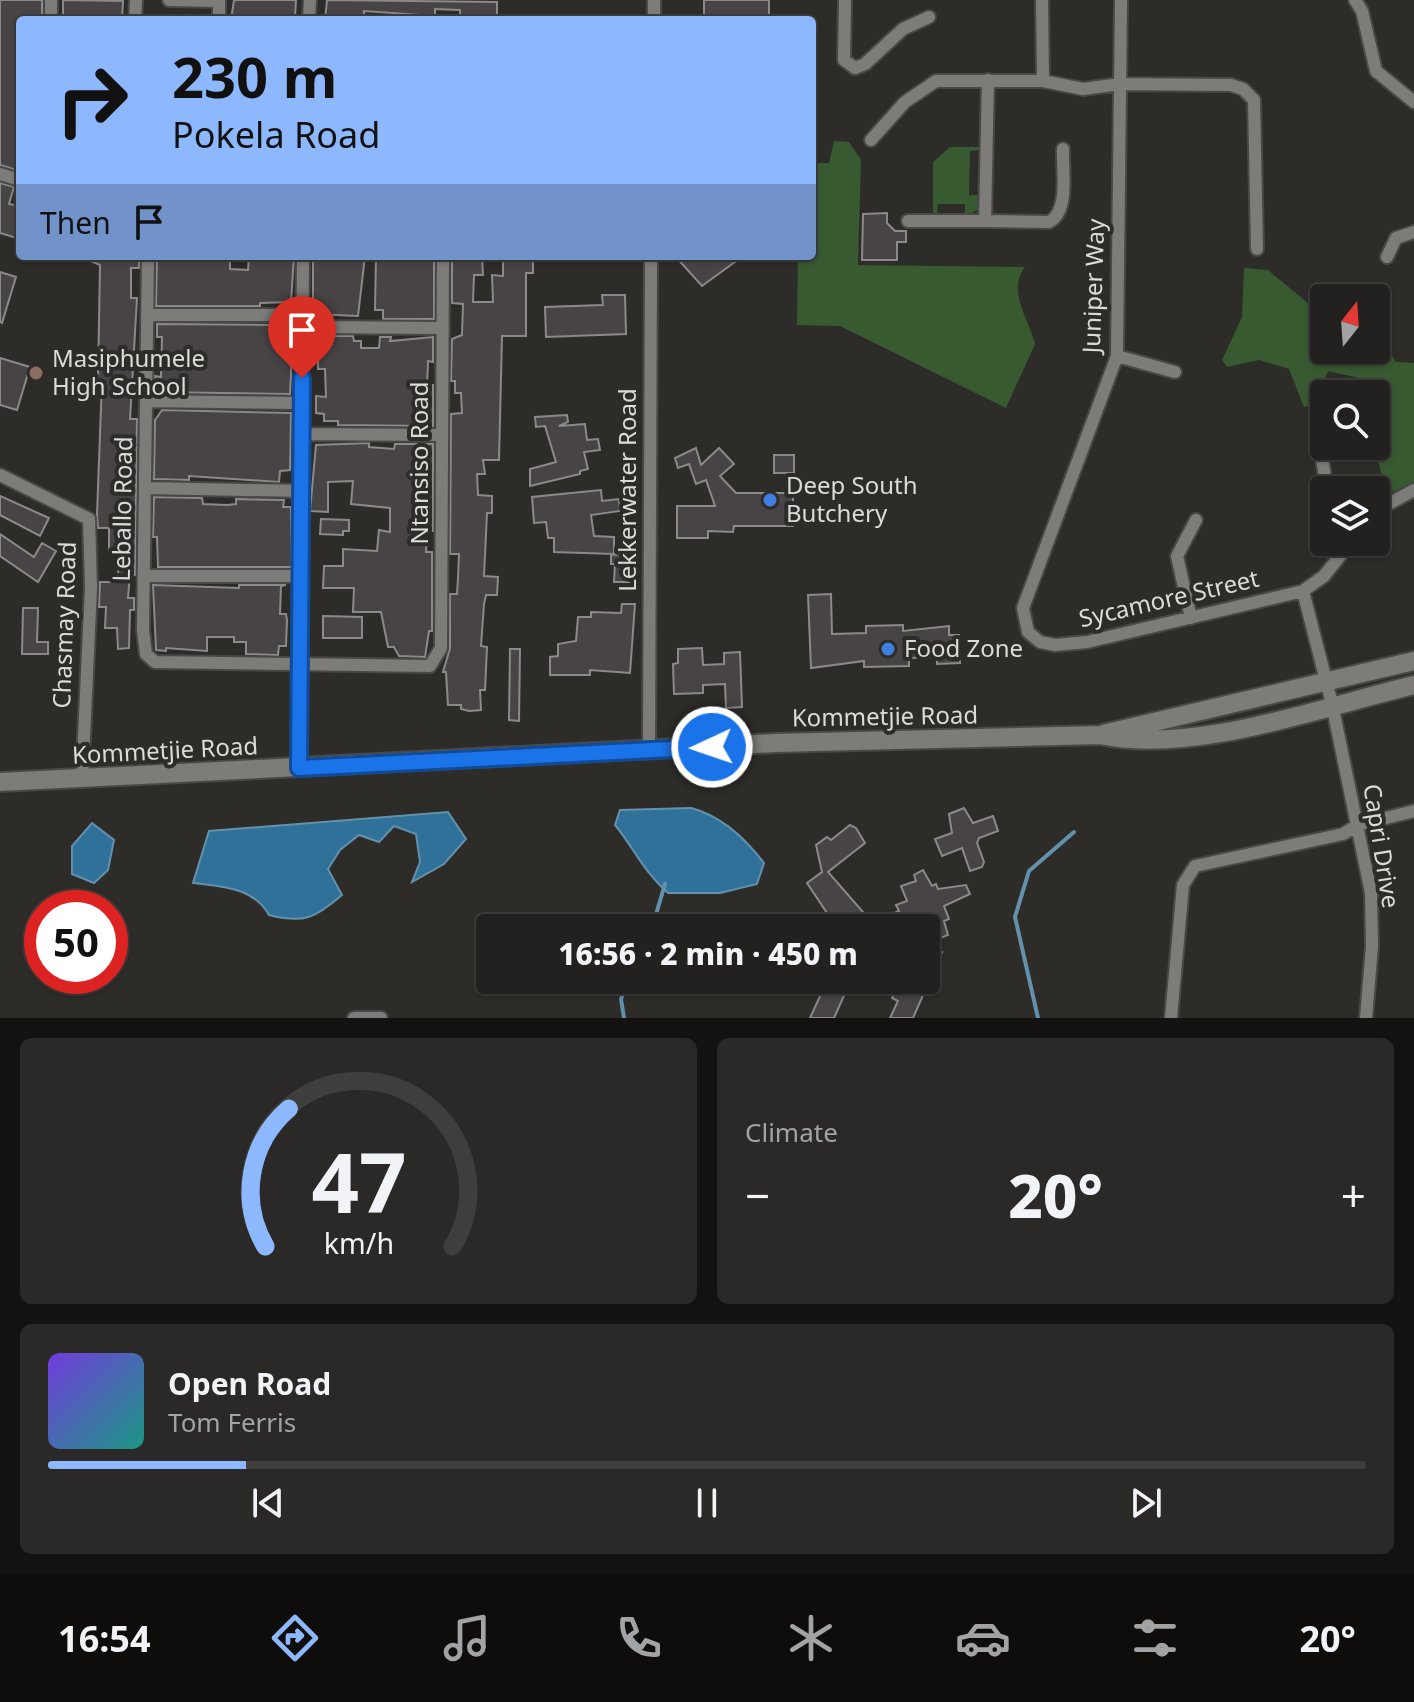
<!DOCTYPE html>
<html lang="en">
<head>
<meta charset="utf-8">
<style>
  body { margin:0; font-family:"Noto Sans",sans-serif; background:#2a2928; color:#f1f3f6; height:100vh; display:flex; flex-direction:column; font-size:30px; white-space:nowrap }
  * { box-sizing:border-box; margin:0 }
  p { font-size:26px; color:#a2a3a4 }
  .icon { flex:none; width:44px; height:44px; fill:none; stroke:currentColor; stroke-width:2; stroke-linecap:round; stroke-linejoin:round }
  .map { position:relative; height:1018px; overflow:hidden }
  .panel { display:flex; flex-direction:column; gap:20px; padding:20px; background:#131211; flex:1 }
  .panel>* { flex:none }
  .top-card { position:absolute; left:16px; top:16px; width:800px; height:244px; border-radius:8px; box-shadow:0 2px 6px #0004,0 0 0 2px #3f3e3d; background:#8eb8fd; color:#111; overflow:hidden }
  .needle { width:52px; rotate:17deg }
  .tools { position:absolute; left:1310px; top:284px; display:grid; gap:16px }
  .tools a { display:grid; place-items:center; width:80px; height:80px; border-radius:8px; background:#22211f; box-shadow:0 2px 6px #0004,0 0 0 2px #3f3e3d; font-size:40px }
  .speed { position:absolute; left:24px; top:890px; display:flex; gap:16px; font-size:40px; font-weight:700; text-align:center }
  .speed>* { display:grid; place-content:center; width:104px; height:104px; border-radius:50%; background:#22211f; box-shadow:0 2px 6px #0004,0 0 0 2px #3f3e3d; line-height:1 }
  .speed .limit { border:12px solid #d22; background:#fff; color:#111 }
  .pin { position:absolute; display:grid; place-items:center; width:68px; height:68px; color:#fff; margin:-82px -34px; border-radius:50% 50% 50% 0; rotate:-45deg; box-shadow:0 0 8px #0007 }
  .pin .icon { rotate:45deg }
  .me { position:absolute; width:88px; margin:-44px; rotate:267deg; stroke-linejoin:round; filter:drop-shadow(0 0 6px #0008) }
  .turn { display:flex; align-items:center; gap:28px; height:168px; padding:0 24px; font-size:36px }
  .turn .icon { width:104px; height:104px; stroke-width:2.5 }
  .turn b { display:block; font-size:56px; line-height:68px }
  .then { display:flex; align-items:center; height:76px; padding:0 24px; background:#0003; gap:16px; font-size:30px }
  .big { font-size:60px; font-weight:800; line-height:1.1 }
  .panel .card { flex:1; display:flex; flex-direction:column; justify-content:center; gap:12px; min-width:0; padding:0 28px; border-radius:12px; background:#2a2928 }
  .panel .dial { align-items:center; gap:0 }
  .dial svg { height:208px; overflow:visible; fill:none; stroke:#3f3e3d; stroke-width:7; stroke-linecap:round; text-anchor:middle }
  .dial text { fill:#f1f3f6; stroke:none }
  .song { display:flex; align-items:center; gap:24px }
  .cover { width:96px; height:96px; border-radius:12px; background:linear-gradient(135deg,hsl(260 70% 55%),hsl(170 70% 35%)) }
  .played { height:8px; border-radius:4px; background:linear-gradient(90deg,#8eb8fd 15%,#3f3e3d 15%) }
  .keys { display:flex; justify-content:space-around; direction:ltr }
  .heat { display:flex; justify-content:space-between; align-items:center; font-size:44px; direction:ltr }
  .panel .tiles { flex:1; display:grid; gap:20px; grid-template-columns:1fr 1fr }
  .card:last-child { grid-column:span 2 }
  .trip { position:absolute; left:476px; top:914px; width:464px; height:80px; border-radius:8px; background:#22211f; box-shadow:0 2px 6px #0004,0 0 0 2px #3f3e3d; font-weight:800; line-height:80px; text-align:center }
  .dock { display:flex; height:128px; justify-content:space-around; align-items:center; background:#0e0d0c; color:#a2a3a4 }
  .dock .icon { width:56px; height:56px }
  .dock .active { color:#8eb8fd }
  .dock b { font-size:36px; color:#f1f3f6 }
  .map>svg:first-child { display:block }
  .green { fill:#375a31 }
  .water { fill:#2f7199; stroke:#6391ac; stroke-width:2 }
  .lines { fill:none; stroke-linecap:round; stroke-linejoin:round }
  .stream { stroke:#6391ac; stroke-width:4 }
  .building { fill:#484446; stroke:#8c898b; stroke-width:2 }
  .street-casing { stroke:#484846; stroke-width:16 }
  .secondary-casing { stroke:#484846; stroke-width:22 }
  .street { stroke:#7d7c79; stroke-width:12 }
  .secondary { stroke:#7d7c79; stroke-width:18 }
  .route-casing { stroke:#114b97; stroke-width:20 }
  .route { stroke:#1a73e8; stroke-width:14 }
  .education-dot { fill:#8d6e63; stroke:#2d2c29; stroke-width:3 }
  .shop-dot { fill:#3f7fe0; stroke:#2d2c29; stroke-width:3 }
  .labels { text-anchor:middle; stroke-width:8; stroke-linejoin:round; paint-order:stroke }
  .street-label { font-size:24px; fill:#dbdbd9; stroke:#2d2c29 }
  .poi-label { font-size:24px; fill:#dbdbd9; stroke:#2d2c29; text-anchor:start }
</style>
</head>
<body>
<div class="map">
<svg width="1414" height="1018" viewBox="0 0 1414 1018">
  <rect width="100%" height="100%" fill="#2d2c29"/>
  <path class="green" d="M834,141L849,142L861,160L858,265L1025,267C1007,290 1028,318 1035,344L1006,408L840,326L797,325L798,256H812V163H829Z
    M950,147H981L980,150L970,151L969,195H981L978,210L965,216V204H938L937,215L933,212V162Z
    M1244,268L1268,270L1320,313L1324,312V350H1376V298H1370L1375,289L1392,296L1388,349L1396,362L1414,363V482L1386,495L1377,455L1388,403L1363,379L1328,371L1314,405L1304,407L1289,369L1259,360L1227,367L1222,360L1242,317Z"/>
  <path class="water" d="M691,808C722,816 745,838 764,863L757,884L720,893H668C643,871 634,848 615,825L620,810Z
    M448,812L466,839L444,864L412,882L420,862L416,834L394,826L379,842L359,835L340,850L328,869L342,895C315,918 304,924 269,915C253,887 223,887 193,883L209,831Z
    M92,823L114,840L108,870L94,883L72,874V846Z"/>
  <g class="lines">
    <path class="stream" d="M652,928L665,884
      M624,1018L621,999L629,980
      M1038,1018L1015,917L1029,871L1074,832"/>
  </g>
  <path class="building" d="M0,0H42V20H20V171L0,165Z
    M63,0L123,1L122,20L63,17Z
    M234,0H296L295,18L231,20Z
    M327,0L497,2V18L460,17V10L435,9V16L364,11V20H325Z
    M704,0H769V20H704Z
    M0,183L14,187L9,204L20,206V239L0,233Z
    M887,213V223L895,231H906V242H897V260H862L863,214Z
    M79,256H139V268H131V298H137L130,419H137L135,575L130,574L128,598H134V610H130L129,648L118,649L117,628H105L106,607H99L100,582H113V576H118L119,552H109V528H98L97,515L102,380H98L100,265Z
    M157,256H230V269L248,270L249,256H294L291,302L260,303V306H156Z
    M313,256H365L358,316L313,314Z
    M376,256H434V319H383V310H375Z
    M459,256H482L483,275H474L473,302H493L492,275L503,276V256H533V273H526V336H502L499,460H483L485,474H477L478,495L492,496V513H487L484,576L498,577L497,595H486L484,604L481,646L487,647L485,690H480L481,710L469,711L461,709V705H448L446,672H443L450,648V594H457L458,578L459,554H450L451,414L462,413L461,393H455V381H451L452,339L462,335L463,304L452,303V260L458,259Z
    M675,256H743L702,286Z
    M0,272L16,277L2,323L0,322Z
    M602,295H625L626,334L546,337L545,307L603,305Z
    M157,324L275,325L274,333H289L287,355H292L290,394L155,392V376L161,377L162,337H157Z
    M315,336H353L354,341H361V348H379L380,337H391L390,341L433,337V362L428,361L427,385H433V426L338,425V421H324V414L316,413V396L326,397L325,369H318V360H311Z
    M0,358L30,367L17,410L0,405Z
    M162,410L291,413L290,470L280,471L279,482L189,476V480L154,479L155,420Z
    M567,415L568,422L559,426L585,424L587,440L598,439L600,450L584,452L588,469L580,471V474L530,486V469L556,462L545,426L536,427L535,417Z
    M369,443V447L394,449L395,444H433V531H427L426,552H432V631H429L425,657L399,656L394,647H388L381,612H353L354,588H323L324,566H343V549L377,551L379,530L390,532V508L351,504L353,481L328,482V512L310,511L316,445Z
    M696,448L701,465L719,448L734,464L720,476L736,493H793V526H734L733,532L708,531V538H677V506H715L706,480L696,484L689,464L678,468L675,458Z
    M774,455H794V473H774Z
    M601,490L602,501L619,499L620,511L591,515L594,536L614,537V554L554,552V538H548L546,522L534,523L532,497Z
    M0,496L49,518L40,536L0,515Z
    M154,497L202,498L203,504L227,505L236,504V499L284,500L283,507H291L292,567H158L157,537H153Z
    M321,519L349,520V531H343V535L320,534Z
    M0,534L34,557L42,543L56,551L38,582L0,556Z
    M625,554L624,571L631,572V582H614L615,564H611V555Z
    M153,585L239,588V585H286L281,586L280,614H286L287,620L286,646H279L278,655L246,654V642H234V637H207V651L166,648V651L156,650Z
    M831,594L832,634L866,633V626L903,625V631L949,626V635H959L960,663L937,664V657L909,658V666L864,667V661L811,668L808,595Z
    M622,604H635L630,673L590,670V675H550V657L558,656V644L576,641L578,617H591V612L621,613Z
    M23,608H38L37,642H48V654H22Z
    M323,616L362,617V638H323Z
    M702,648L703,665L724,664V653L740,652L742,707L726,708L725,684L703,685V693L674,694L673,664L678,663V649Z
    M510,649H520L519,721L509,720Z
    M964,808L973,823L993,816L998,831L979,838L977,843L984,862L982,867L970,871L962,848L942,856L935,839L952,833L949,814Z
    M850,825L856,828L865,843L828,872L870,920L865,924L869,928H837L807,883L822,872L816,845L827,837L831,840Z
    M923,870L932,886L936,884L938,889L966,885L970,894L944,906L949,919L944,921L948,935L938,939L932,922L917,928L914,923L904,926L902,921L898,923L894,913L899,911L896,905L907,901L901,886L916,881L914,875Z
    M926,945L942,952L913,1018H890L898,1001L892,998L901,980H926Z
    M791,980H851L834,1018H810L821,994Z"/>
  <g class="lines">
    <g class="street-casing">
      <path id="street" d="M169,0L219,1
        M845,0L844,60L855,68L865,64L903,29L929,17
        M1042,0L1043,81
        M1121,0L1117,356L1023,608L1028,632L1040,642L1055,645L1087,642L1303,591L1324,576L1351,542
        M1355,0L1362,11L1376,71L1414,102
        M51,20V0
        M135,20L136,0
        M219,20V0
        M309,20L310,0
        M654,20V0
        M871,140L905,102L936,81H1043L1083,89L1120,84L1231,85L1243,89L1254,100L1257,249
        M0,174L20,180
        M908,221H985L988,80
        M985,221L1049,222C1070,211 1062,170 1063,149
        M148,256L143,630L146,654L155,662L430,666L441,648L443,256
        M1387,257L1396,238L1414,232
        M148,315H303
        M303,327L443,328
        M1117,356L1175,372
        M147,401L301,403
        M1316,420L1327,490
        M301,434L442,435
        M0,475L89,519L91,587L82,780
        M145,488L301,491
        M1376,511L1414,490
        M144,576H301
        M1303,591L1332,704L1371,893L1372,946L1366,1018
        M1191,618L1177,556L1196,520
        M649,751L651,256
        M299,768L303,256
        M354,1018H381
        M1171,1018L1183,885L1195,866L1343,834L1358,825L1414,811"/>
    </g>
    <g class="secondary-casing">
      <path id="secondary" d="M1103,734L1414,661
        M0,782L775,743L1100,735C1194,755 1321,707 1414,685"/>
    </g>
    <use href="#street" class="street"/>
    <use href="#secondary" class="secondary"/>
  </g>
  <g class="lines">
    <g class="route-casing">
      <path id="route" d="M302,378L299,768L712,747"/>
    </g>
    <use href="#route" class="route"/>
  </g>
  <circle class="education-dot" cx="36" cy="373" r="8"/>
  <g class="shop-dot">
    <circle cx="770" cy="500" r="8"/>
    <circle cx="888" cy="649" r="8"/>
  </g>
  <g class="labels">
    <g class="street-label">
      <text transform="translate(1094 286) rotate(-88)" y="8">Juniper Way</text>
      <text transform="translate(420 463) rotate(-90)" y="8">Ntansiso Road</text>
      <text transform="translate(628 490) rotate(-90)" y="8">Lekkerwater Road</text>
      <text transform="translate(123 509) rotate(-89)" y="8">Leballo Road</text>
      <text transform="translate(1169 599) rotate(-13)" y="8">Sycamore Street</text>
      <text transform="translate(65 625) rotate(-88)" y="8">Chasmay Road</text>
      <text transform="translate(885 717) rotate(-1)" y="8">Kommetjie Road</text>
      <text transform="translate(165 751) rotate(-3)" y="8">Kommetjie Road</text>
      <text transform="translate(1381 846) rotate(81)" y="8">Capri Drive</text>
    </g>
    <g class="poi-label">
      <text x="52" y="367">Masiphumele<tspan x="52" dy="28">High School</tspan></text>
      <text x="786" y="494">Deep South<tspan x="786" dy="28">Butchery</tspan></text>
      <text x="904" y="657">Food Zone</text>
    </g>
  </g>
</svg>
<div class="tools">
<a><svg class="needle" viewBox="-14 -14 28 28"><path d="M0-13l5 13h-10z" fill="#e53935"/><path d="M0 13l5-13h-10z" fill="#a2a3a4"/></svg></a>
<a><svg class="icon" aria-label="search" viewBox="0 0 24 24"><circle cx="10" cy="10" r="6"/><path d="M15 15l6 6"/></svg></a>
<a><svg class="icon" aria-label="layers" viewBox="0 0 24 24"><path d="M12 4l9 5-9 5-9-5zM3 14l9 5 9-5"/></svg></a>
</div>
<div class="speed"><div class="limit">50</div></div>
<div class="pin" style="left:302px;top:378px;background:#d93025"><svg class="icon" aria-label="arrive" viewBox="0 0 24 24"><path d="M6 21V4h12l-3 4 3 4H6"/></svg></div>
<svg class="me" style="left:712px;top:747px" viewBox="-20 -20 40 40"><circle r="17" fill="#1a73e8" stroke="#fff" stroke-width="3"/><path d="M0-11L8 9 0 5-8 9z" fill="#fff"/></svg>
<div class="trip">16:56 · 2 min · 450 m</div>
<div class="top-card">
<div class="turn"><svg class="icon" aria-label="right" viewBox="0 0 24 24"><path d="M7 20v-9h11M14 6l5 5-5 5"/></svg><div><b>230 m</b>Pokela Road</div></div>
<div class="then">Then<svg class="icon" aria-label="arrive" viewBox="0 0 24 24"><path d="M6 21V4h12l-3 4 3 4H6"/></svg></div>
</div>
</div>
<section class="panel">
<div class="tiles">
<div class="card dial"><svg viewBox="0 0 100 80">
<path d="M14 69A42 42 0 1 1 86 69"/>
<path d="M14 69A42 42 0 0 1 23 16" stroke="#8eb8fd"/>
<text x="50" y="56" font-size="32" font-weight="700">47</text>
<text x="50" y="72" font-size="11">km/h</text>
</svg></div>
<div class="card"><p>Climate</p>
<div class="heat"><a>−</a><b class="big">20°</b><a>+</a></div>
</div>
<div class="card">
<div class="song"><i class="cover"></i><div><b>Open Road</b><p>Tom Ferris</p></div></div>
<div class="played"></div>
<div class="keys"><svg class="icon" aria-label="previous" viewBox="0 0 24 24"><path d="M18 5L8 12l10 7zM5 5v14"/></svg><svg class="icon" aria-label="pause" viewBox="0 0 24 24"><path d="M8 5v14M16 5v14"/></svg><svg class="icon" aria-label="next" viewBox="0 0 24 24"><path d="M6 5l10 7-10 7zM19 5v14"/></svg></div>
</div>
</div>
</section>
<nav class="dock">
<b>16:54</b>
<svg class="icon active" aria-label="directions" viewBox="0 0 24 24"><path d="M12 3l9 9-9 9-9-9zM9 14v-3h6M13 9l2 2-2 2"/></svg>
<svg class="icon" aria-label="music" viewBox="0 0 24 24"><path d="M9 18V5l10-2v13"/><circle cx="6" cy="18" r="3"/><circle cx="16" cy="16" r="3"/></svg>
<svg class="icon" aria-label="phone" viewBox="0 0 24 24"><path d="M5 4h4l2 5-3 2q2 4 5 5l2-3 5 2v4C11 20 4 13 5 4z"/></svg>
<svg class="icon" aria-label="climate" viewBox="0 0 24 24"><path d="M12 3v18M4 7l16 10M4 17L20 7"/></svg>
<svg class="icon" aria-label="car" viewBox="0 0 24 24"><path d="M5 17H2v-5l4-1 3-4h7l3 4 3 1v5h-3M9 17h6M6 11h13"/><circle cx="7" cy="17" r="2"/><circle cx="17" cy="17" r="2"/></svg>
<svg class="icon" aria-label="filters" viewBox="0 0 24 24"><path d="M4 7h16M4 17h16"/><circle cx="9" cy="7" r="2"/><circle cx="15" cy="17" r="2"/></svg>
<b>20°</b>
</nav>
</body>
</html>
